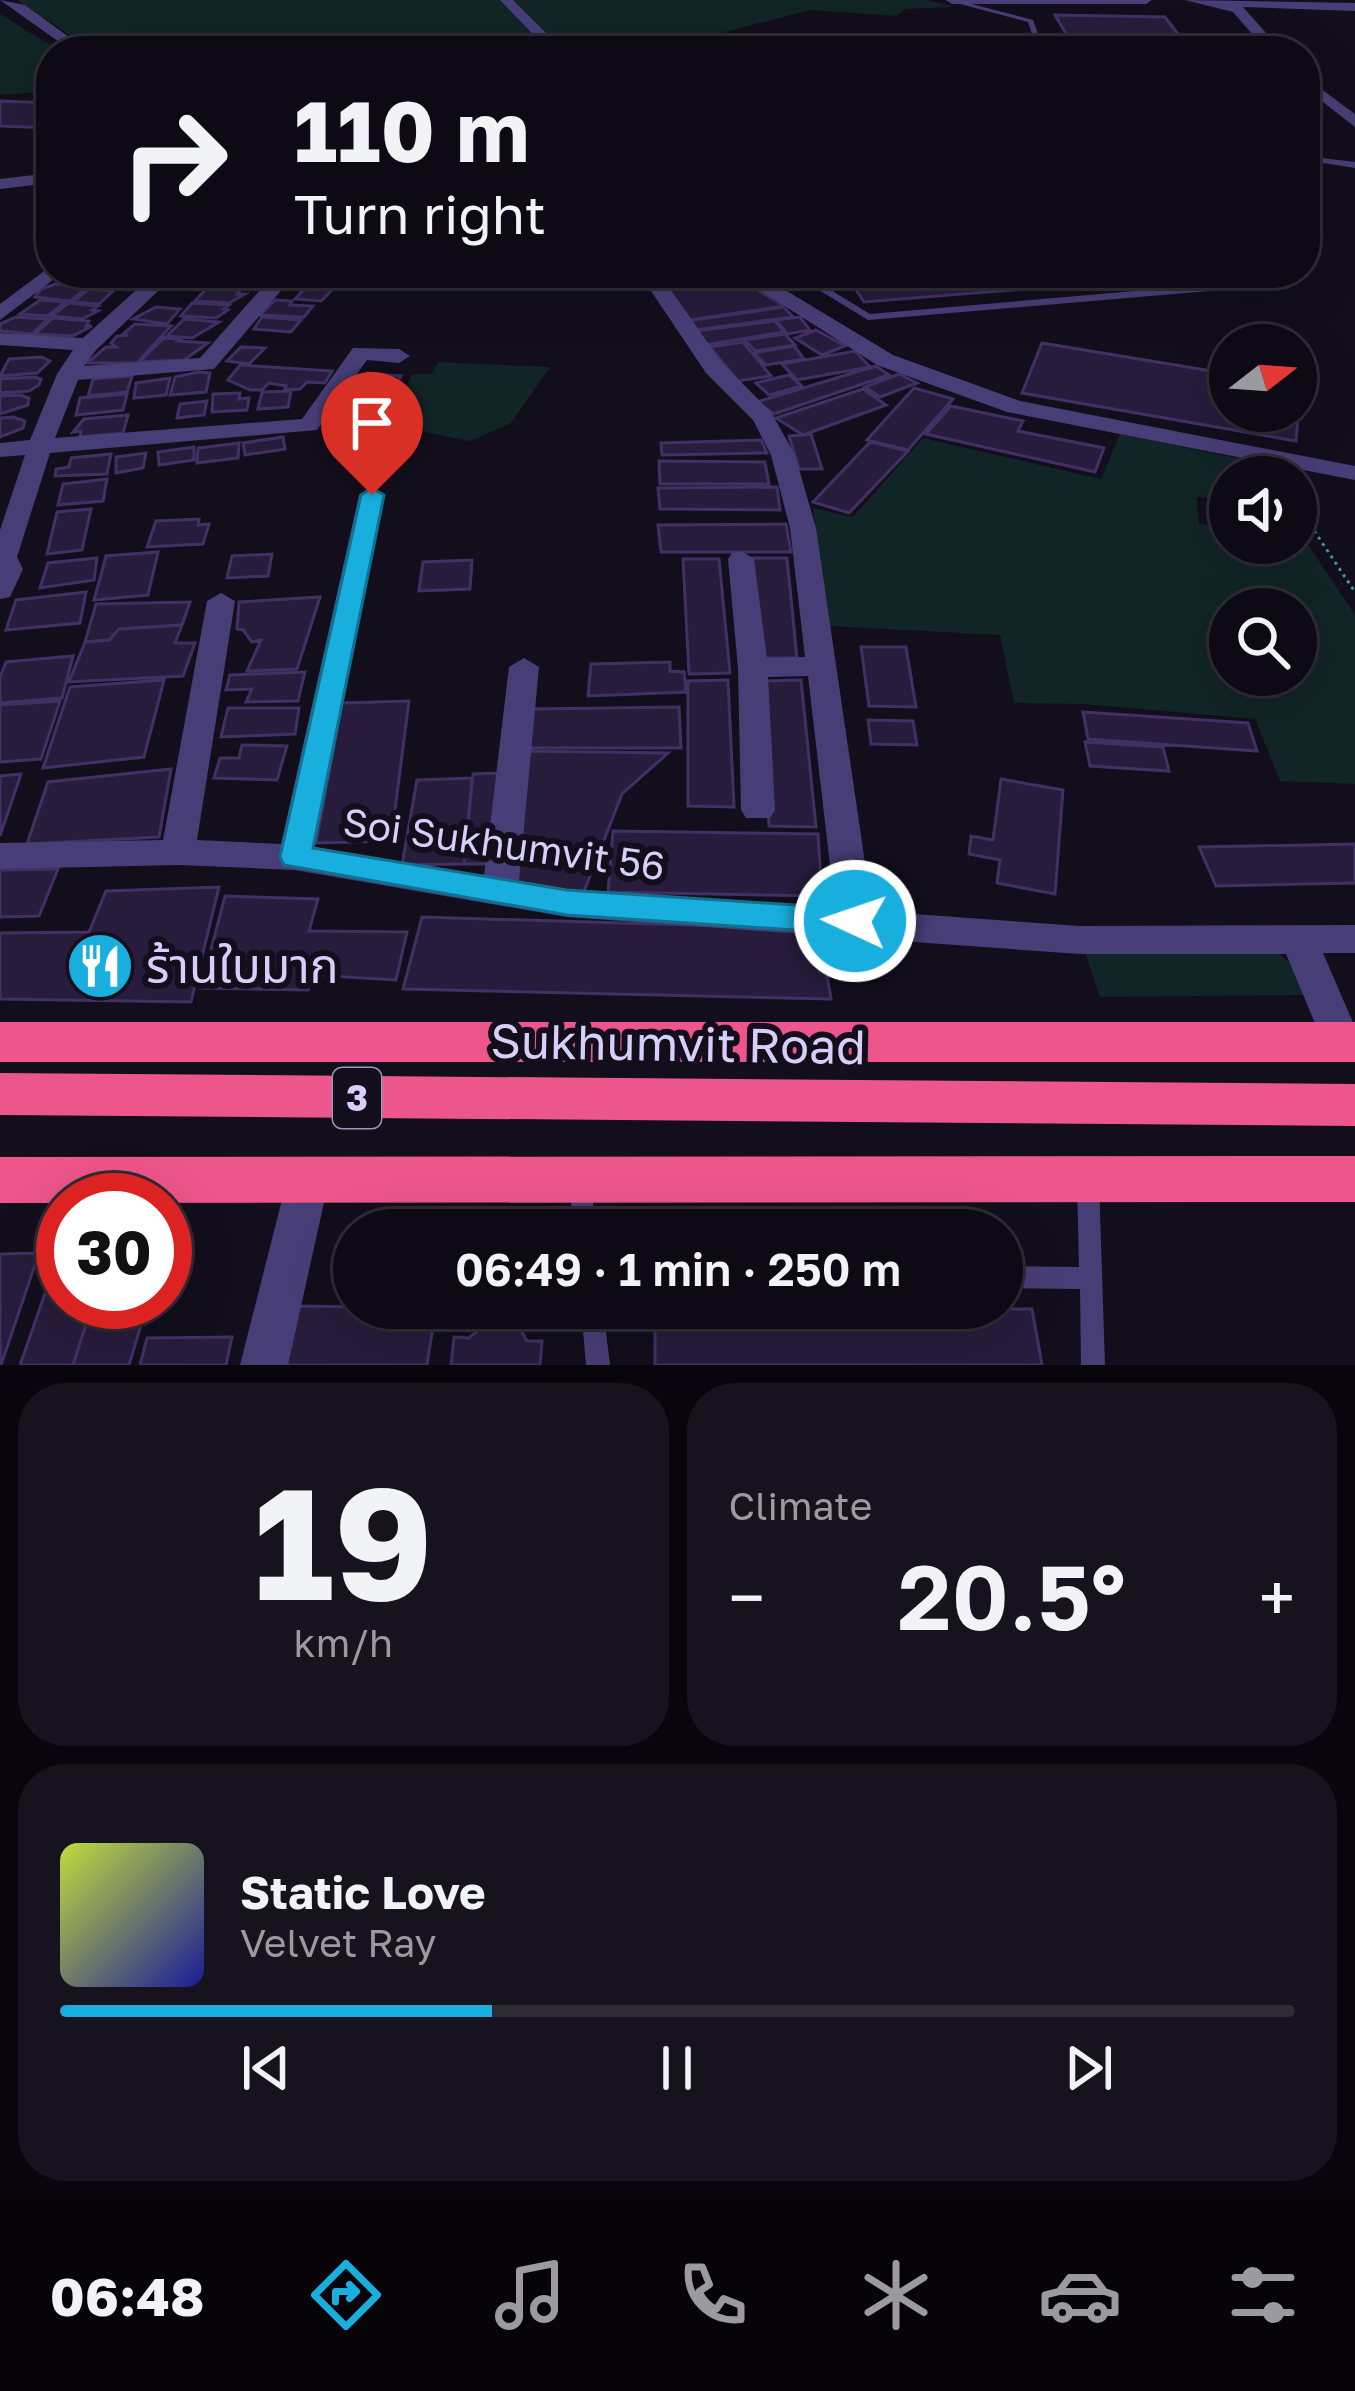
<!DOCTYPE html>
<html lang="en">
<head>
<meta charset="utf-8">
<style>
  body { margin:0; font-family:"Golos Text","Noto Sans Thai",sans-serif; background:#17131e; color:#f1f3f6; height:100vh; display:flex; flex-direction:column; font-size:45px; white-space:nowrap }
  * { box-sizing:border-box; margin:0 }
  p { font-size:39px; color:#9b9aa0 }
  .icon { flex:none; width:66px; height:66px; fill:none; stroke:currentColor; stroke-width:2; stroke-linecap:round; stroke-linejoin:round }
  .map { position:relative; height:1365px; overflow:hidden }
  .drawer { display:flex; flex-direction:column; gap:18px; padding:18px; background:#08060c; flex:1 }
  .drawer>* { flex:none }
  .banner { position:absolute; left:36px; top:36px; width:1284px; height:252px; border-radius:48px; box-shadow:0 12px 48px #0002,0 0 0 3px #2e2b34; background:#0e0a15; color:#f1f3f6; overflow:hidden }
  .needle { width:78px; rotate:73deg }
  .tools { position:absolute; left:1209px; top:324px; display:grid; gap:24px }
  .tools a { display:grid; place-items:center; width:108px; height:108px; border-radius:50%; background:#0e0a15; box-shadow:0 12px 48px #0002,0 0 0 3px #2e2b34; font-size:60px }
  .speed { position:absolute; left:36px; top:1173px; display:flex; gap:24px; font-size:60px; font-weight:700; text-align:center }
  .speed>* { display:grid; place-content:center; width:156px; height:156px; border-radius:50%; background:#0e0a15; box-shadow:0 12px 48px #0002,0 0 0 3px #2e2b34; line-height:1 }
  .speed .limit { border:18px solid #d22; background:#fff; color:#111 }
  .pin { position:absolute; display:grid; place-items:center; width:102px; height:102px; color:#fff; margin:-123px -51px; border-radius:50% 50% 50% 0; rotate:-45deg; box-shadow:0 0 12px #0007 }
  .pin .icon { rotate:45deg }
  .me { position:absolute; width:132px; margin:-66px; rotate:273deg; stroke-linejoin:round; filter:drop-shadow(0 0 9px #0008) }
  .turn { display:flex; align-items:center; gap:42px; height:252px; padding:0 60px; font-size:54px }
  .turn .icon { width:156px; height:156px; stroke-width:2.5 }
  .turn b { display:block; font-size:84px; line-height:102px }
  .big { font-size:90px; font-weight:600; line-height:1.1 }
  .drawer .tile { flex:1; display:flex; flex-direction:column; justify-content:center; gap:18px; min-width:0; padding:0 42px; border-radius:48px; background:#17131e }
  .drawer .dial { align-items:center; gap:0 }
  .dial b { font-size:156px; line-height:1 }
  .song { display:flex; align-items:center; gap:36px }
  .cover { width:144px; height:144px; border-radius:18px; background:linear-gradient(135deg,hsl(70 70% 55%),hsl(240 70% 35%)) }
  .played { height:12px; border-radius:6px; background:linear-gradient(90deg,#18aedd 35%,#2e2b34 35%) }
  .keys { display:flex; justify-content:space-around; direction:ltr }
  .heat { display:flex; justify-content:space-between; align-items:center; font-size:66px; direction:ltr }
  .drawer .tiles { flex:1; display:grid; gap:18px; grid-template-columns:1fr 1fr }
  .tile:last-child { grid-column:span 2 }
  .trip { position:absolute; left:333px; top:1209px; width:690px; height:120px; border-radius:60px; background:#0e0a15; box-shadow:0 12px 48px #0002,0 0 0 3px #2e2b34; font-weight:600; line-height:120px; text-align:center }
  .tabs { display:flex; height:192px; justify-content:space-around; align-items:center; background:#060408; color:#9b9aa0 }
  .tabs .icon { width:84px; height:84px }
  .tabs .selected { color:#18aedd }
  .tabs b { font-size:54px; color:#f1f3f6 }
  .map>svg:first-child { display:block }
  .green { fill:#112426; fill-rule:evenodd }
  .building { fill:#271c3b; stroke:#423065; stroke-width:3 }
  .lines { fill:none; stroke-linecap:round; stroke-linejoin:round }
  .path { stroke:#399ba3; stroke-width:3; stroke-dasharray:3 4.5; stroke-linecap:butt }
  .lane { fill:#483e77; fill-rule:evenodd }
  .street { fill:#483e77; fill-rule:evenodd }
  .highway { fill:#ed568a; fill-rule:evenodd }
  .route { fill:#18aedd; stroke:#107190; stroke-width:3 }
  .labels { text-anchor:middle; stroke-width:12; stroke-linejoin:round; paint-order:stroke }
  .shield { fill:#120e1c; stroke:#9d94b7; stroke-width:3 }
  .shield-label { font-size:36px; font-weight:bold; fill:#d9cefa }
  .street-label { font-size:39px; fill:#d9cefa; stroke:#120e1c }
  .near-poi-label { font-size:48px; fill:#d9cefa; stroke:#120e1c; text-anchor:start }
  .near-street-label { font-size:48px; fill:#d9cefa; stroke:#120e1c }
</style>
</head>
<body>
<div class="map">
<svg width="1355" height="1365" viewBox="0 0 1355 1365">
  <rect width="100%" height="100%" fill="#120e1c"/>
  <path class="green" d="M17,0H927L954,7L906,9L897,16L810,10L651,51H93Z
    M0,14L60,51H51V91L0,95Z
    M438,362L550,367L511,423L470,441L389,425L412,374H432Z
    M1120,434L1246,460L1240,477H1230V501L1197,497L1199,524L1230,526V543H1296L1299,531L1355,615V784L1280,781L1255,719L1083,704L1014,703L1000,635L829,626L813,508L853,517L923,438L1101,479ZM1230,609H1296V675H1230Z
    M1084,950L1277,952L1295,967L1306,995L1100,997Z"/>
  <path class="building" d="M1055,15L1165,17L1191,51H1076Z
    M0,101L51,103V128L0,126Z
    M223,273L256,275L252,278L258,279L242,288L211,285Z
    M657,273H731L784,306L689,320Z
    M845,273H1197L1199,275L864,302Z
    M333,274L326,286L293,283L296,275L304,273Z
    M109,275L143,278L129,290L94,288Z
    M56,284L88,287L70,301L35,297L41,289Z
    M207,288L240,290L237,294H245L229,303L195,301Z
    M305,288L332,290L321,301L295,299Z
    M89,289L113,291L99,304L73,302Z
    M40,300L65,302L48,316L20,314Z
    M275,300L292,301L290,305L313,306L304,317L260,315Z
    M69,303L98,306L92,310L98,311L82,319L51,316Z
    M192,303L229,305L224,309L228,310L216,318L181,316Z
    M156,307L180,309L167,324L133,319Z
    M784,307L793,317L695,330L687,321Z
    M16,317L48,319L32,334L0,331V324Z
    M262,317L301,320L291,332L254,329Z
    M800,317L810,330L787,334L776,320Z
    M53,318L89,321L86,326H92L73,336L35,334Z
    M184,319L219,322L192,338L167,336Z
    M775,321L784,332L705,345L695,331Z
    M135,324L171,326L137,363H87L106,347H116L111,343L117,336L128,335L123,334Z
    M816,330L845,346L822,355L795,338Z
    M785,334L795,345L755,351L745,340Z
    M164,338L181,339L178,341L208,343L184,360L139,362Z
    M743,342L771,376L738,381L710,347Z
    M1042,343L1230,374V411H1296V385H1301L1296,441L1022,393Z
    M794,346L804,359L766,365L754,353Z
    M241,347L265,348L249,364L227,361Z
    M855,351L870,367L797,380L782,364Z
    M42,357L50,361L37,373L0,376L9,359Z
    M240,365L332,371L325,383L307,382L300,389L284,390L286,386L269,383L262,390H250L228,380Z
    M876,366L889,375L774,414L757,402Z
    M199,372L210,373L206,392L170,395L175,377Z
    M367,373L401,376L391,397L359,395Z
    M899,374L917,383L880,397L865,387Z
    M789,375L802,386L769,395L756,383Z
    M132,376L127,392L88,396L93,379Z
    M34,377L41,379L39,385L29,391L0,393V379Z
    M170,378L166,395L134,398L136,383Z
    M914,388L953,399L908,450L867,440Z
    M863,389L886,405L803,435L776,418Z
    M291,391L288,407L258,409L262,392Z
    M240,393L239,399L249,398L247,410L212,412L213,394Z
    M127,394L123,410L76,415L80,398Z
    M21,395L29,398L28,405L0,414V396Z
    M349,400L382,401L377,414L341,412Z
    M207,401L204,415L177,418L180,404Z
    M951,406L1023,421L1018,431L1104,448L1095,472L926,434Z
    M128,415L123,433L80,437L81,431L73,432L84,419Z
    M13,417L25,421L23,428L0,437V418Z
    M811,434L822,469H799L789,436Z
    M283,437L285,449L245,455L243,443Z
    M761,440L767,453L662,455L661,443Z
    M870,442L908,451L849,513L813,502Z
    M239,443L238,458L197,463L198,448Z
    M194,447V460L159,465L158,452Z
    M146,453L143,468L116,473V457Z
    M111,454L107,474L55,476L56,469L69,467L71,458Z
    M659,461L765,462L769,484H660Z
    M107,479L103,501L58,505L63,484Z
    M777,487L780,510L660,509L658,488Z
    M91,509L82,550L47,554L57,512Z
    M199,519L198,525L209,524L203,544L147,547L156,521Z
    M786,524L791,552H661L658,525Z
    M158,552L148,595L94,600L106,556Z
    M272,554L268,576L227,578L232,556Z
    M97,558L94,580L40,588L48,563Z
    M751,558H787L797,658H757Z
    M683,559H719L730,673L689,674Z
    M472,560L470,589L419,591L423,562Z
    M86,592L80,623L6,630L16,600Z
    M320,597L297,669L247,671L261,640L252,642L243,630L237,629L239,602Z
    M190,602L182,625L119,629L109,640L85,642L96,604Z
    M182,625L175,643H195L183,676L69,682L85,642L109,640L119,629Z
    M861,647H906L916,707L869,706Z
    M73,656L62,698L0,703V677L6,662Z
    M670,662V671L684,672L686,692L588,696L591,664Z
    M305,672L298,701L246,702L252,689L226,690L230,675Z
    M164,680L144,757L43,768L70,687Z
    M728,680L734,807L688,806V681Z
    M801,680L816,827L769,826L761,681Z
    M60,701L41,759L0,762V705Z
    M409,701L391,841L316,843L342,703Z
    M679,707L681,748H527L532,709Z
    M228,708H299L295,734L221,737Z
    M1083,712L1248,723L1257,751L1088,739Z
    M868,720L913,721L917,745L871,744Z
    M1085,742L1163,747L1169,771L1090,766Z
    M242,745L287,746L277,780L214,778L220,758H239Z
    M523,751L668,753L622,794L580,902L513,885Z
    M171,769L159,837L27,844L48,782Z
    M499,773L488,864H464L473,774Z
    M21,774L0,836V776Z
    M472,778L464,864L402,865L417,780Z
    M1001,779L1063,790L1055,894L997,883L1000,860L969,854L971,836L993,840Z
    M613,831L818,834L822,896L608,892Z
    M1355,844V883L1216,886L1199,847Z
    M58,869L39,916L0,917V870Z
    M219,887L191,1002L0,999V933L89,932L106,891Z
    M225,896L318,899L309,931L407,932L396,980L312,975L308,990L201,988Z
    M422,917L819,929L831,999L403,989Z
    M39,1253L1,1365H0V1254Z
    M49,1282H63V1302H93L73,1365H20Z
    M93,1302H148L129,1365H73Z
    M295,1306L436,1308L427,1365H281Z
    M1032,1309L1042,1365H655V1310Z
    M509,1320L517,1323L527,1341H542L540,1365H451L454,1337L469,1338L489,1321Z
    M232,1337L226,1365H140L147,1338Z"/>
  <g class="lines">
    <path class="path" d="M1218,514L1230,515
      M1296,521L1309,523L1355,592"/>
    <path class="lane" d="M945,0H956L1033,20L1044,51H1038L1028,22Z
      M1305,156L1355,162V168L1305,160Z
      M791,273H803L870,314L1204,285V273H1214V288L1209,291L868,320Z
      M1088,1172L1096,1175L1099,1182L1105,1365H1081L1080,1289L1002,1288V1266L1079,1267L1077,1182L1080,1175Z
      M580,1175L588,1178L591,1185L596,1230H574L569,1185L572,1178Z
      M581,1308H603L610,1365H586Z"/>
    <path class="street" d="M0,0L25,5L88,51H72Z
      M500,0H513L564,51H549Z
      M946,0H1152L1146,4H952Z
      M1185,0L1355,3V11L1243,7L1282,51H1267L1233,12Z
      M1305,77L1355,114V127L1305,88Z
      M51,173V183L0,189V179Z
      M51,266V273H60L58,276L0,320V304Z
      M155,273H177L96,350L84,366L200,358L275,273H296L214,369L78,380L55,438L302,419L353,348L399,349L410,356L399,363L367,360L317,430L50,453L17,557L23,569L10,597L0,599V530L25,455L0,457V443L30,440L57,374L73,350L0,345V333L83,338Z
      M639,273H659L722,363L771,412L795,455L816,528L872,911L1080,926L1355,925V953H1323L1355,1027V1054L1342,1058L1328,1054L1286,954H1080L567,917L295,870L178,865L0,869V843L163,840L207,601L221,593L235,601L197,840L281,844L359,495L372,487L385,495L314,847L484,876L509,667L524,658L539,667L519,881L567,889L835,908L808,676L768,677L775,810L770,818H746L741,810L738,668L728,559L732,553L741,551L754,559L767,658L805,657L790,528L771,455L753,420L706,373Z
      M733,273H757L893,355L1020,401L1355,466V480L1007,412L877,365Z
      M308,1160L323,1166L329,1180L288,1365H240L287,1180L293,1166Z"/>
    <path class="highway" d="M0,1022H1355V1062H0Z
      M0,1073L1355,1084V1126L0,1115Z
      M1355,1156V1202L0,1203V1157Z"/>
  </g>
  <path class="route" d="M372,488L384,495L313,848L567,890L855,909L867,912L872,921L867,930L855,934L567,915L284,865L280,857L361,495Z"/>
  <defs>
    <g id="restaurant-disc" transform="scale(3.45)"><circle r="9.5" fill="#18aedd" stroke="#120e1c"/><path d="M-5-6h1v4h1v-4h1v4h1v-4h1v5L-1.5 .5V6h-2V.5L-5-1ZM5-6V6H3V1.5H1.5Q1.5-4 5-6Z" fill="#fff"/></g>
  </defs>
  <g fill-rule="evenodd">
    <use href="#restaurant-disc" x="100" y="966"/>
  </g>
  <g class="labels">
    <rect class="shield" x="333" y="1068" width="48" height="60" rx="9"/>
    <g class="shield-label">
      <text x="357" y="1111">3</text>
    </g>
    <g class="street-label">
      <text transform="translate(504 844) rotate(8)" y="14">Soi Sukhumvit 56</text>
    </g>
    <g class="near-poi-label">
      <text x="146" y="983">ร้านใบมาก</text>
    </g>
    <g class="near-street-label">
      <text transform="translate(678 1044) rotate(1)" y="17">Sukhumvit Road</text>
    </g>
  </g>
</svg>
<div class="tools">
<a><svg class="needle" viewBox="-14 -14 28 28"><path d="M0-13l5 13h-10z" fill="#e53935"/><path d="M0 13l5-13h-10z" fill="#9b9aa0"/></svg></a>
<a><svg class="icon" aria-label="sound" viewBox="0 0 24 24"><path d="M4 9h4l5-4v14l-5-4H4zM17 9q2 3 0 6"/></svg></a>
<a><svg class="icon" aria-label="search" viewBox="0 0 24 24"><circle cx="10" cy="10" r="6"/><path d="M15 15l6 6"/></svg></a>
</div>
<div class="speed"><div class="limit">30</div></div>
<div class="pin" style="left:372px;top:495px;background:#d93025"><svg class="icon" aria-label="arrive" viewBox="0 0 24 24"><path d="M6 21V4h12l-3 4 3 4H6"/></svg></div>
<svg class="me" style="left:855px;top:921px" viewBox="-20 -20 40 40"><circle r="17" fill="#18aedd" stroke="#fff" stroke-width="3"/><path d="M0-11L8 9 0 5-8 9z" fill="#fff"/></svg>
<div class="trip">06:49 · 1 min · 250 m</div>
<div class="banner">
<div class="turn"><svg class="icon" aria-label="right" viewBox="0 0 24 24"><path d="M7 20v-9h11M14 6l5 5-5 5"/></svg><div><b>110 m</b>Turn right</div></div>
</div>
</div>
<section class="drawer">
<div class="tiles">
<div class="tile dial"><b>19</b><p>km/h</p></div>
<div class="tile"><p>Climate</p>
<div class="heat"><a>−</a><b class="big">20.5°</b><a>+</a></div>
</div>
<div class="tile">
<div class="song"><i class="cover"></i><div><b>Static Love</b><p>Velvet Ray</p></div></div>
<div class="played"></div>
<div class="keys"><svg class="icon" aria-label="previous" viewBox="0 0 24 24"><path d="M18 5L8 12l10 7zM5 5v14"/></svg><svg class="icon" aria-label="pause" viewBox="0 0 24 24"><path d="M8 5v14M16 5v14"/></svg><svg class="icon" aria-label="next" viewBox="0 0 24 24"><path d="M6 5l10 7-10 7zM19 5v14"/></svg></div>
</div>
</div>
</section>
<nav class="tabs">
<b>06:48</b>
<svg class="icon selected" aria-label="directions" viewBox="0 0 24 24"><path d="M12 3l9 9-9 9-9-9zM9 14v-3h6M13 9l2 2-2 2"/></svg>
<svg class="icon" aria-label="music" viewBox="0 0 24 24"><path d="M9 18V5l10-2v13"/><circle cx="6" cy="18" r="3"/><circle cx="16" cy="16" r="3"/></svg>
<svg class="icon" aria-label="phone" viewBox="0 0 24 24"><path d="M5 4h4l2 5-3 2q2 4 5 5l2-3 5 2v4C11 20 4 13 5 4z"/></svg>
<svg class="icon" aria-label="climate" viewBox="0 0 24 24"><path d="M12 3v18M4 7l16 10M4 17L20 7"/></svg>
<svg class="icon" aria-label="car" viewBox="0 0 24 24"><path d="M5 17H2v-5l4-1 3-4h7l3 4 3 1v5h-3M9 17h6M6 11h13"/><circle cx="7" cy="17" r="2"/><circle cx="17" cy="17" r="2"/></svg>
<svg class="icon" aria-label="filters" viewBox="0 0 24 24"><path d="M4 7h16M4 17h16"/><circle cx="9" cy="7" r="2"/><circle cx="15" cy="17" r="2"/></svg>
</nav>
</body>
</html>
